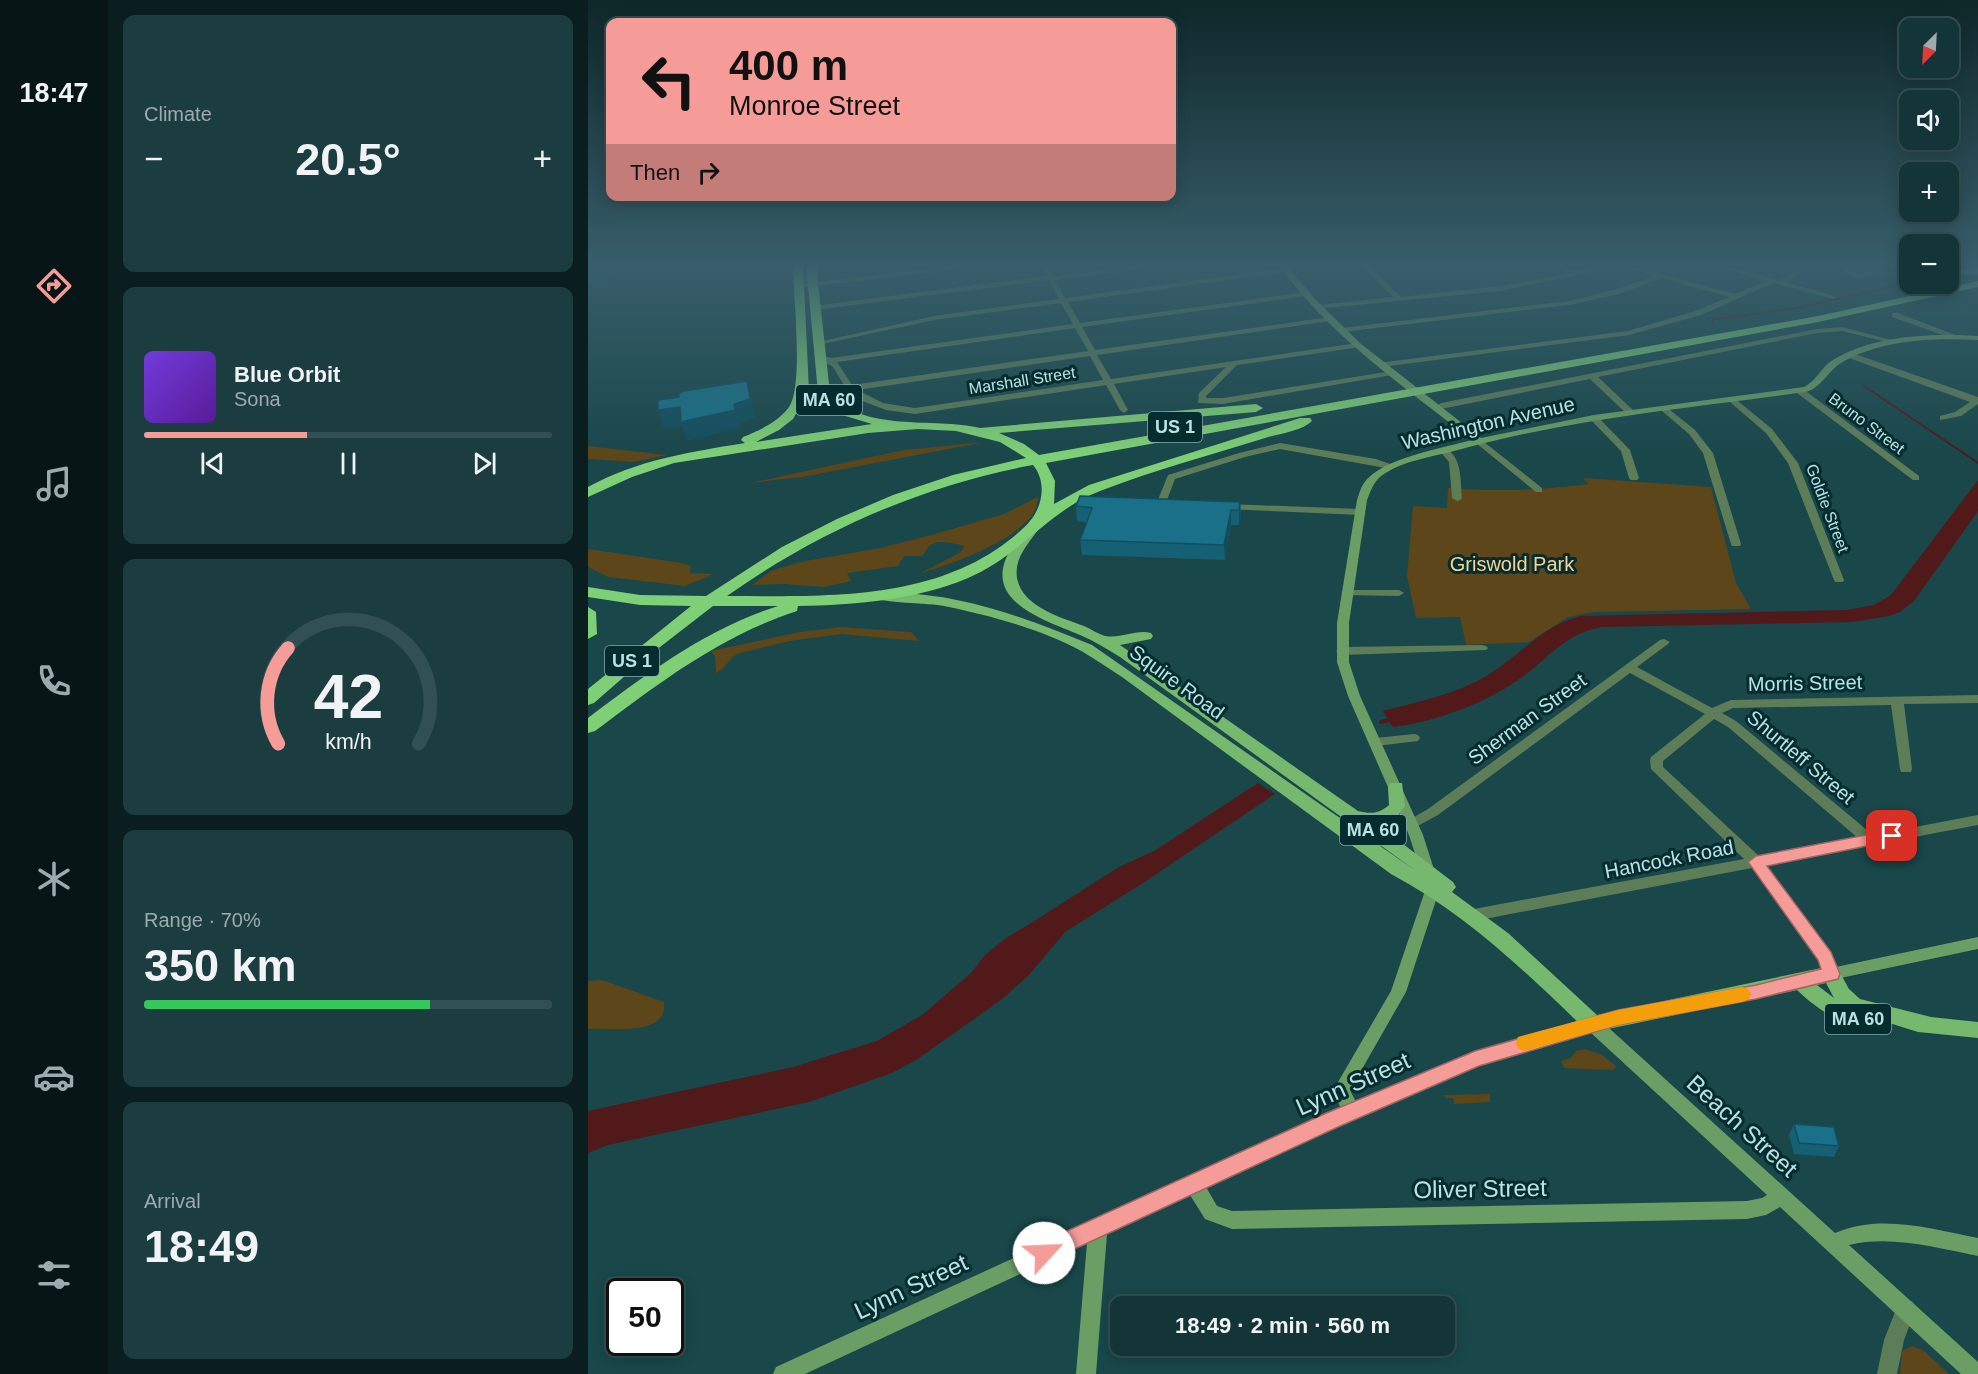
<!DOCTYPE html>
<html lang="en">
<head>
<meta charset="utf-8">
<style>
  body { margin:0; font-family:Arial,sans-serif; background:#1c3d40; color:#f1f3f6; height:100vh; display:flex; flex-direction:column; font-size:22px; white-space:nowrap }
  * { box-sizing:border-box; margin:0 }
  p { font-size:20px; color:#9dabae }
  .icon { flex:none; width:33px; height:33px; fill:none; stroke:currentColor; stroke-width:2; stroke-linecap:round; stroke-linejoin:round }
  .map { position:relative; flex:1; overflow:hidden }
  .panel { display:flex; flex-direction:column; gap:15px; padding:15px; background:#0a1d1f; width:480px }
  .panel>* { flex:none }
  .top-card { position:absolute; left:18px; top:18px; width:570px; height:183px; border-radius:12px; box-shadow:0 3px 15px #0003,0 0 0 2px #325053; background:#f59b98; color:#111; overflow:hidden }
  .needle { width:39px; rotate:204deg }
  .fabs { position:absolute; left:1311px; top:18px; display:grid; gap:12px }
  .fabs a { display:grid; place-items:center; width:60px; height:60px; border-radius:12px; background:#133538; box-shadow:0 3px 15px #0003,0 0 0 2px #325053; font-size:30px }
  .speed { position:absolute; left:18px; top:1278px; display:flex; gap:12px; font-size:30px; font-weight:700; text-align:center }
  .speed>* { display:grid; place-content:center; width:78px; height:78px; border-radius:50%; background:#133538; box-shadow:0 3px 15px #0003,0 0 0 2px #325053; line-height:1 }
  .speed .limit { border:3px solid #111; border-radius:9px; background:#fff; color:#111 }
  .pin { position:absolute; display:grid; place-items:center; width:51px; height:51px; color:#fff; margin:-26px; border-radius:12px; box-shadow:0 3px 9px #0006 }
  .me { position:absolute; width:66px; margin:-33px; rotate:65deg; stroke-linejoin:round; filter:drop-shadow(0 0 4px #0008) }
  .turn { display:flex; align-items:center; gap:21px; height:126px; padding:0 24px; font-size:27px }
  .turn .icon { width:78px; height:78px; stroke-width:2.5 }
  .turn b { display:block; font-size:42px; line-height:51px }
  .then { display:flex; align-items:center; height:57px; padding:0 24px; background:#0003; gap:12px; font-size:22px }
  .big { font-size:45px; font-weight:700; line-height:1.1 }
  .panel .widget { flex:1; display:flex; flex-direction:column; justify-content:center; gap:9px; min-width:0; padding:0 21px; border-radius:12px; background:#1c3d40 }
  .panel .dial { align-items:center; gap:0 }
  .dial svg { height:156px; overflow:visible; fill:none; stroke:#325053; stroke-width:7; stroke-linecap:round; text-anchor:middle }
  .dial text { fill:#f1f3f6; stroke:none }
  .song { display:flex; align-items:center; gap:18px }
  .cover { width:72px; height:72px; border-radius:9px; background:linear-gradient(135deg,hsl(260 70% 55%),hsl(270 70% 35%)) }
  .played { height:6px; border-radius:3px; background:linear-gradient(90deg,#f59b98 40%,#325053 40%) }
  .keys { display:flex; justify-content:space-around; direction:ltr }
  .heat { display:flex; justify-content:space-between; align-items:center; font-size:33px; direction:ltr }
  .charge { height:9px; border-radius:4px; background:linear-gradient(90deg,#34c759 70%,#325053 0) }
  .trip { position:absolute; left:522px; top:1296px; width:345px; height:60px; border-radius:12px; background:#133538; box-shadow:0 3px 15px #0003,0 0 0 2px #325053; font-weight:700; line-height:60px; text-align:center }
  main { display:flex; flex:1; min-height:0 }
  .tabs { display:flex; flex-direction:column; width:108px; justify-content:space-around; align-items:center; background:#081516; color:#9dabae }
  .tabs .icon { width:42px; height:42px }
  .tabs .active { color:#f59b98 }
  .tabs b { font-size:27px; color:#f1f3f6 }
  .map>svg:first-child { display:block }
  .green { fill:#5d461a }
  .water { fill:#52191b }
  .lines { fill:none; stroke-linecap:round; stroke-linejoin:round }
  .stream-far1 { stroke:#52191b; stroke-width:2 }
  .stream { stroke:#52191b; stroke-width:4 }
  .street { fill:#5d7d59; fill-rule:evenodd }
  .secondary { fill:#6b9e65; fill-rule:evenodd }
  .primary { fill:#76b86e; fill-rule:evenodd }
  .highway { fill:#7fcf76; fill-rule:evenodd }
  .wall { fill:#166075 }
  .shaded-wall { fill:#124e5f }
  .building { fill:#197088; stroke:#124e5f; stroke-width:1.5 }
  .route { fill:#f59b98; stroke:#9f6563; stroke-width:1.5 }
  .slow { fill:#f59e0b }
  .labels { text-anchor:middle; stroke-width:6; stroke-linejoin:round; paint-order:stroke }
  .far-street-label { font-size:16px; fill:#bae2e5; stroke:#052c2e }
  .shield { fill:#052c2e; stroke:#84abae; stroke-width:1.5 }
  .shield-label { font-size:18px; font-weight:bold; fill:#bae2e5 }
  .street-label { font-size:20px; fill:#bae2e5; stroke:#052c2e }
  .park-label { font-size:20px; fill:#f8d392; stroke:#052c2e }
  .near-street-label { font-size:24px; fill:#bae2e5; stroke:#052c2e }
</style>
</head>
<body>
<main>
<nav class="tabs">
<b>18:47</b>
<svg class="icon active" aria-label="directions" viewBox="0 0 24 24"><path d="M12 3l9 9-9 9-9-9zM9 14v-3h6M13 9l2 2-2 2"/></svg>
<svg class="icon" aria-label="music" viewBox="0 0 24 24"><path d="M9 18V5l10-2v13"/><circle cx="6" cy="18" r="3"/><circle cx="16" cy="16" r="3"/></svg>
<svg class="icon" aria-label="phone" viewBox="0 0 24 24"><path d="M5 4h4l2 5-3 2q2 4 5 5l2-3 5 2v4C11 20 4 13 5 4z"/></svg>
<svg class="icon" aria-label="climate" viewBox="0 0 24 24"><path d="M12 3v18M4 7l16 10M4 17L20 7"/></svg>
<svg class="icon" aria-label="car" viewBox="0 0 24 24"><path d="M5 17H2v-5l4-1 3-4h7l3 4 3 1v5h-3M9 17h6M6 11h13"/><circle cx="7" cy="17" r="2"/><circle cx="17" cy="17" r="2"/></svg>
<svg class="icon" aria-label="filters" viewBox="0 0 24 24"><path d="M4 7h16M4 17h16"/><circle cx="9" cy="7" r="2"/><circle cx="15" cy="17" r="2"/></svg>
</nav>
<section class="panel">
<div class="widget"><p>Climate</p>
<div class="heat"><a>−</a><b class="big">20.5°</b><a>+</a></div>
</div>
<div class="widget">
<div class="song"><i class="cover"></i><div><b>Blue Orbit</b><p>Sona</p></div></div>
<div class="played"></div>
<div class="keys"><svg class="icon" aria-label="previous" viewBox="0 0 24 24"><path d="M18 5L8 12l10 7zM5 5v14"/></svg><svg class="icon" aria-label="pause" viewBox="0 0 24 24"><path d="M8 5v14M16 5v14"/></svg><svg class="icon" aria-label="next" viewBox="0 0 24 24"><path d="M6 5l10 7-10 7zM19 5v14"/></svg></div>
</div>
<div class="widget dial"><svg viewBox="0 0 100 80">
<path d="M14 69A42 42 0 1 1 86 69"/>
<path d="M14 69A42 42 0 0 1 19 20" stroke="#f59b98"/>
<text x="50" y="56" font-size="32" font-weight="700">42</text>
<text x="50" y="72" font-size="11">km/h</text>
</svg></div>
<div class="widget"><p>Range · 70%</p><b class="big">350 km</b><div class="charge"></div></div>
<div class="widget"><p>Arrival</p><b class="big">18:49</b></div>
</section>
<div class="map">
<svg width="1390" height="1374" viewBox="0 0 1390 1374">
  <rect width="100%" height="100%" fill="#19474a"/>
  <path class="green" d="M397,442L214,477L162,483L316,450Z
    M0,446L79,455L46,462L2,459H0Z
    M995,478L1123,487L1148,583L1163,609L1005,612L980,617L941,642L878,645L872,617L828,618L819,576L825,506L859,508L860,488C908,492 953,490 1001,484Z
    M450,497C450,536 361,565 331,574L373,552L376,546C366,543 348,538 340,547C338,550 337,553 335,556H316L310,566L259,573L263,581L236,587L195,584L164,585L183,571L212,562L292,548L347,534L416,514Z
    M0,549L94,563L103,566L102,573L126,574L97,586L20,577L0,567Z
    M253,627L323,632L331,641L253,634L202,641L152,653C141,657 138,669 128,673L127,657L123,651L212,632Z
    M14,980L76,1002C81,1038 19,1027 0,1029V981Z
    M997,1049L1014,1055L1029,1067L1024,1070L976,1068L973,1061L983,1058L988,1051Z
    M902,1094V1102L866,1104L865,1098H857L856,1095Z
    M1324,1346L1335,1350L1361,1374H1312L1314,1351Z"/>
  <path class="water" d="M1390,480V511L1326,601L1312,612L1301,616L1264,622L1013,627C975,635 962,657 933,678C898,703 847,722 805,727L795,711C829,702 869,694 900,675C931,656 957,624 993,616L1258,610L1286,605L1303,595Z
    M670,783L687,794L555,883L477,932L441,975L413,1000L328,1060L304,1073L221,1102L20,1145L0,1153V1111L205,1067L289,1041L334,1015L383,973L397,955L418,938L440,925L531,867L566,851Z"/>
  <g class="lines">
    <path class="stream-far1" d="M1299,264L1322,277
      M1124,323L1126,319L1210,308L1322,282
      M1276,386L1390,463"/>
    <path class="stream" d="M793,722L802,720"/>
    <path class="street" d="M380,264H399L396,266L211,288L207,286L211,284Z
      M452,264H458L465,276L559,264H577L574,266L467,280L477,298L698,268L702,270L698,272L480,302L492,323L718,292L722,294L718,296L494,327L507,350L742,317L746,319L742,321L509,355L523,379L769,343H772V347L649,365L618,396V398H635L804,371L808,373L804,375L635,404L610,403L611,393L638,367L526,384L540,410L536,413L532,410L518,385L327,414L298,410L272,400L259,390L245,367L227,356L231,354L243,358L485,324L473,303L346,320L230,345L226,343L346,316L471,299L461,280L226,310L222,308L226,306L458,276ZM487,328L500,351L264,385L249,362ZM502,356L515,380L327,408L295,403L269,390Z
      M772,264H779L813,297L912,286L982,273L962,264C972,264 982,271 991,270C1002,269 1010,264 1021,264L990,275L912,291L727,309L726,307L730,305L805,297Z
      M866,264H873L879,268L873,269Z
      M1027,264H1037L1147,294L1178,281L1119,264H1129L1190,280L1223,264H1231L1198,282L1249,297L1245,299L1185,283L1113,315L1041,335L794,367L790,365L791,363L1040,331L1107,311L1141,297L1074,278L1031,294L981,305L754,332L750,330L754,328L981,301L1026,290L1066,276Z
      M1238,264L1276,267L1287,274L1269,278L1256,272L1255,270ZM1264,271L1277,273L1270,274Z
      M1304,313H1310L1370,336L1363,338L1304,317Z
      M1254,327L1311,342L1307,344L1254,331L1229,333L1010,377L1046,411V415H1040L1002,379L853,409L849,406L853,403L1229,329Z
      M1261,354H1267L1390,397V404L1373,416L1352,420V416L1367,412L1382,402L1261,358Z
      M1209,389H1215L1331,476V480H1325L1209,393Z
      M1145,397L1184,429L1210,463L1256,580L1255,582H1247L1246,580L1200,463L1178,433L1142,402L1141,400Z
      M1077,406L1107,430L1125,453L1153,544L1152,546H1144L1143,544L1115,453L1101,434L1074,411L1073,409Z
      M1006,415L1009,416L1042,450L1051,478L1049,480H1043L1041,478L1033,451L1003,420V416Z
      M891,438L954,488V492H948L888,443L886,441Z
      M692,443L788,459L808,466L803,469L692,449L657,457L587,479L579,500L588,503V507H582L569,502L580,475L651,453Z
      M856,447C875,457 872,480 874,498L872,500L869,501L864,498L861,462L851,450Z
      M639,504L772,509L777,512L772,515L636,509V505Z
      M760,590H811L816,593L811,596L756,595L755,593Z
      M1076,639L1082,642L1080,644L1049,667L1124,708L1143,700L1390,695V703L1316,704L1324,769L1323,772H1313L1312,769L1303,705L1145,708L1134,713L1148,721L1285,835L1390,815V825L1178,865L1242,953L1251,974L1248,978L1243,980L1238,978L1230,959L1164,868L886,921L881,919L879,915L881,911L886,909L1156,859L1063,769L1062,760L1063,757L1117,714L1042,673L850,815L824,829L819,827L817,824L819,821L840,809L1072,640ZM1126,719L1140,727L1270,838L1171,856L1075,767V761Z
      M894,645L898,646L900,648L898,650L754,655L748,651L754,647Z
      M826,734L830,735L832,738L830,741L788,746L782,742L788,738Z
      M1318,1299L1325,1302L1328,1309L1316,1340L1309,1374H1289L1296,1340L1311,1302Z"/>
    <path class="secondary" d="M690,264H697L728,300L772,343L893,438L1006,415L1216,387C1228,381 1233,368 1243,361C1285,335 1342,333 1390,336V340C1345,338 1294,339 1253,363C1240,371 1234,387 1218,392C1100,408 980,419 866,451C843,457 815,461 796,474C786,480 783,490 779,500L761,623V662L772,696L835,835L852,888L818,992L762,1090L768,1102L887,1052L1005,1017L1011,1019L1247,1233C1292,1213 1344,1229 1390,1238V1256C1348,1248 1304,1235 1261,1245L1390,1362V1374H1373L1192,1207L1178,1215L1159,1219L644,1229L617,1219L602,1195L519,1234L508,1374H488L499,1243L217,1374H185L188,1367L753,1108L747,1096L746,1089L803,991L838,888L821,835L760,696L749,662V623L769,500C771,494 773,487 776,483C793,458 856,448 884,440C817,387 740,335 690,264ZM1002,1032L1179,1195L1174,1198L1159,1201L644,1211L629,1206L618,1187L770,1116L890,1065Z
      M1390,937V949L1243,980L1238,978L1235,974L1238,970L1243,968Z"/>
    <path class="primary" d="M446,523L452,527C444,539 431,552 429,567C424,603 469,616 496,626C503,629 510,634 517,636C533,639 548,629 563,633L565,636L563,639L532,645L770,811C782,814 791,814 801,805L800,787L802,783H814L817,806L807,819L790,825L865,882L868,887L864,892L920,933L1009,1015L1243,966L1250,969L1261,989L1272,999L1343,1017L1390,1022V1038L1330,1032L1298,1022L1295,1028C1268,1037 1227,1008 1209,990L1005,1032L998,1030C937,971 878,914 803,874L534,677C521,669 509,660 495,652C457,630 400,615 356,606C343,603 291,603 285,597C291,591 303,593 311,593C378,595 444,620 504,645L828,871L532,657C519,649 506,641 492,635C460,621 395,603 420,554C425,545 436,526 446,523ZM1238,983L1246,998L1229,985Z"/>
    <path class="highway" d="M205,264H215L221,391L205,419L191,430L168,442L284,424L251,414L230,393L218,264H228L242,393C274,433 346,417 392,428L668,404L675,408L668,412L411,433L436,444L451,455L1230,316L1390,281V287L1230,322L458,463L467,481L466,504L501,485L712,418H722L724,421C714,431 690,434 677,438C623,455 566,470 512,491C461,510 431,557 380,578C328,600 267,605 210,606L209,611C132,636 71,683 7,731L0,733V718C60,673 118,629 190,606H125L54,661L6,703L0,705V689L103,606L52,605L0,597V587L52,595L118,596L194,547L249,519L305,495L365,475L438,458L412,442L368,431L330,429L280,433L86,463L44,477L0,497V487C49,460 102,452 157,443L153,440L155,437C172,430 190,422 201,407C216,385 205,294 205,264ZM445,465C456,478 456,497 448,512C442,524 430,533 420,541C341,602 233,596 139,596C229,532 335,485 445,465Z
      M1309,264H1322V269L1310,266Z
      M1390,268V274L1360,275V269Z
      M0,607L8,612L9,634L0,639Z"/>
  </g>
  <path class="wall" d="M652,502L653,516L651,525H643L637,560L494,555L492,540L499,522L489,521L488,506Z
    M1206,1124L1251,1146L1246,1157L1206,1154L1201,1135Z"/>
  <path class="shaded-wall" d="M19,264H28L23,284L10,285V283L0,285V268Z
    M159,381L164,399L167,418L152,422L153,428L99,441L94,426L76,429L70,410L92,407L146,404Z
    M652,502L653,516L651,525V510Z
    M643,510V525L637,560L636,545Z"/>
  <path class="building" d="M0,264H19L18,268L5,269V267L0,268Z
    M159,381L162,399L146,404L147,410L93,422L92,407L70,410V400L91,397V393L97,391Z
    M492,496L652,502L651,510H643L636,545L492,540L504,508L488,506Z
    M1206,1124L1246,1127L1251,1146L1211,1143Z"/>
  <linearGradient id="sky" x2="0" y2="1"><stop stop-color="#0e2729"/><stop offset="0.58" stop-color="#385e6b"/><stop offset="1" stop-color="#385e6b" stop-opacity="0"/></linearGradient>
  <rect width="1390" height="456" fill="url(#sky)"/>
  <path class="route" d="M1304,830L1309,832L1312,836L1309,840L1179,866L1243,952L1252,974L1250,979L1168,999L1030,1025L891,1066L750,1127L463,1260L456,1263L448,1260L445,1253L448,1245L736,1114L887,1051L1030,1010L1168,985L1233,969L1230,960L1160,862L1168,856Z"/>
  <path class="slow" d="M1154,987L1160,989L1163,994L1160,1000L1154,1002L1030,1025L937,1051L930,1049L928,1043L930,1037L937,1035L1030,1010Z"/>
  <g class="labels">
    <g class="far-street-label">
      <text transform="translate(434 380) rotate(-9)" y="6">Marshall Street</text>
      <text transform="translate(1279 423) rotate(37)" y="6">Bruno Street</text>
      <text transform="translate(1240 508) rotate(69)" y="6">Goldie Street</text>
    </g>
    <g class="shield">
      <rect x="208" y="385" width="66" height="30" rx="4.5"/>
      <rect x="560" y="412" width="54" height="30" rx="4.5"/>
      <rect x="17" y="646" width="54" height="30" rx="4.5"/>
      <rect x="752" y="815" width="66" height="30" rx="4.5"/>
      <rect x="1237" y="1004" width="66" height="30" rx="4.5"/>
    </g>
    <g class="shield-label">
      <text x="241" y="406">MA 60</text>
      <text x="587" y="433">US 1</text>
      <text x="44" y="667">US 1</text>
      <text x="785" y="836">MA 60</text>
      <text x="1270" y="1025">MA 60</text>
    </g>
    <g class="street-label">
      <text transform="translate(900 423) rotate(-13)" y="7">Washington Avenue</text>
      <text transform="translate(589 682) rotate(36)" y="7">Squire Road</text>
      <text transform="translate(1217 683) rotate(-1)" y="7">Morris Street</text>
      <text transform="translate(939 719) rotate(-36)" y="7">Sherman Street</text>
      <text transform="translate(1213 757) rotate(40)" y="7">Shurtleff Street</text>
      <text transform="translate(1081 859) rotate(-11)" y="7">Hancock Road</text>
    </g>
    <g class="park-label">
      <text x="924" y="571">Griswold Park</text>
    </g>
    <g class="near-street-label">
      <text transform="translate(765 1084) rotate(-24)" y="8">Lynn Street</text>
      <text transform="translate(1154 1126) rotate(42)" y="8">Beach Street</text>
      <text transform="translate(892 1189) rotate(-1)" y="8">Oliver Street</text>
      <text transform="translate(323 1287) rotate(-25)" y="8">Lynn Street</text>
    </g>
  </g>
</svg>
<div class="fabs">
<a><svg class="needle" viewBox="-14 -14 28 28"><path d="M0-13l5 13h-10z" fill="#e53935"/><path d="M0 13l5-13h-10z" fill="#9dabae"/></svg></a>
<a><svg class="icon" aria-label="sound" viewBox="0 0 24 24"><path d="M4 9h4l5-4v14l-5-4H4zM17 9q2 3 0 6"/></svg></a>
<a>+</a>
<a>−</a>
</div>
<div class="speed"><div class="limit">50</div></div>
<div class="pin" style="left:1304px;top:836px;background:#d93025"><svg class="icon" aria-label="arrive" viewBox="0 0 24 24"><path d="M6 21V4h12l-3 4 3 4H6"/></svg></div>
<svg class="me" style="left:456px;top:1253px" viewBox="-20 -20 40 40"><circle r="19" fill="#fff"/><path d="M0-13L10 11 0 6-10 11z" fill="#f59b98"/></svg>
<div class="trip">18:49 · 2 min · 560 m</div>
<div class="top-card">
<div class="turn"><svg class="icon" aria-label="left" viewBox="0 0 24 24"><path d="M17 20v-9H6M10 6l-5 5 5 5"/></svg><div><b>400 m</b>Monroe Street</div></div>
<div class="then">Then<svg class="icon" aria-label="right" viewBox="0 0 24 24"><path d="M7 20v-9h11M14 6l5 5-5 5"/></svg></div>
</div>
</div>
</main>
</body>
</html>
